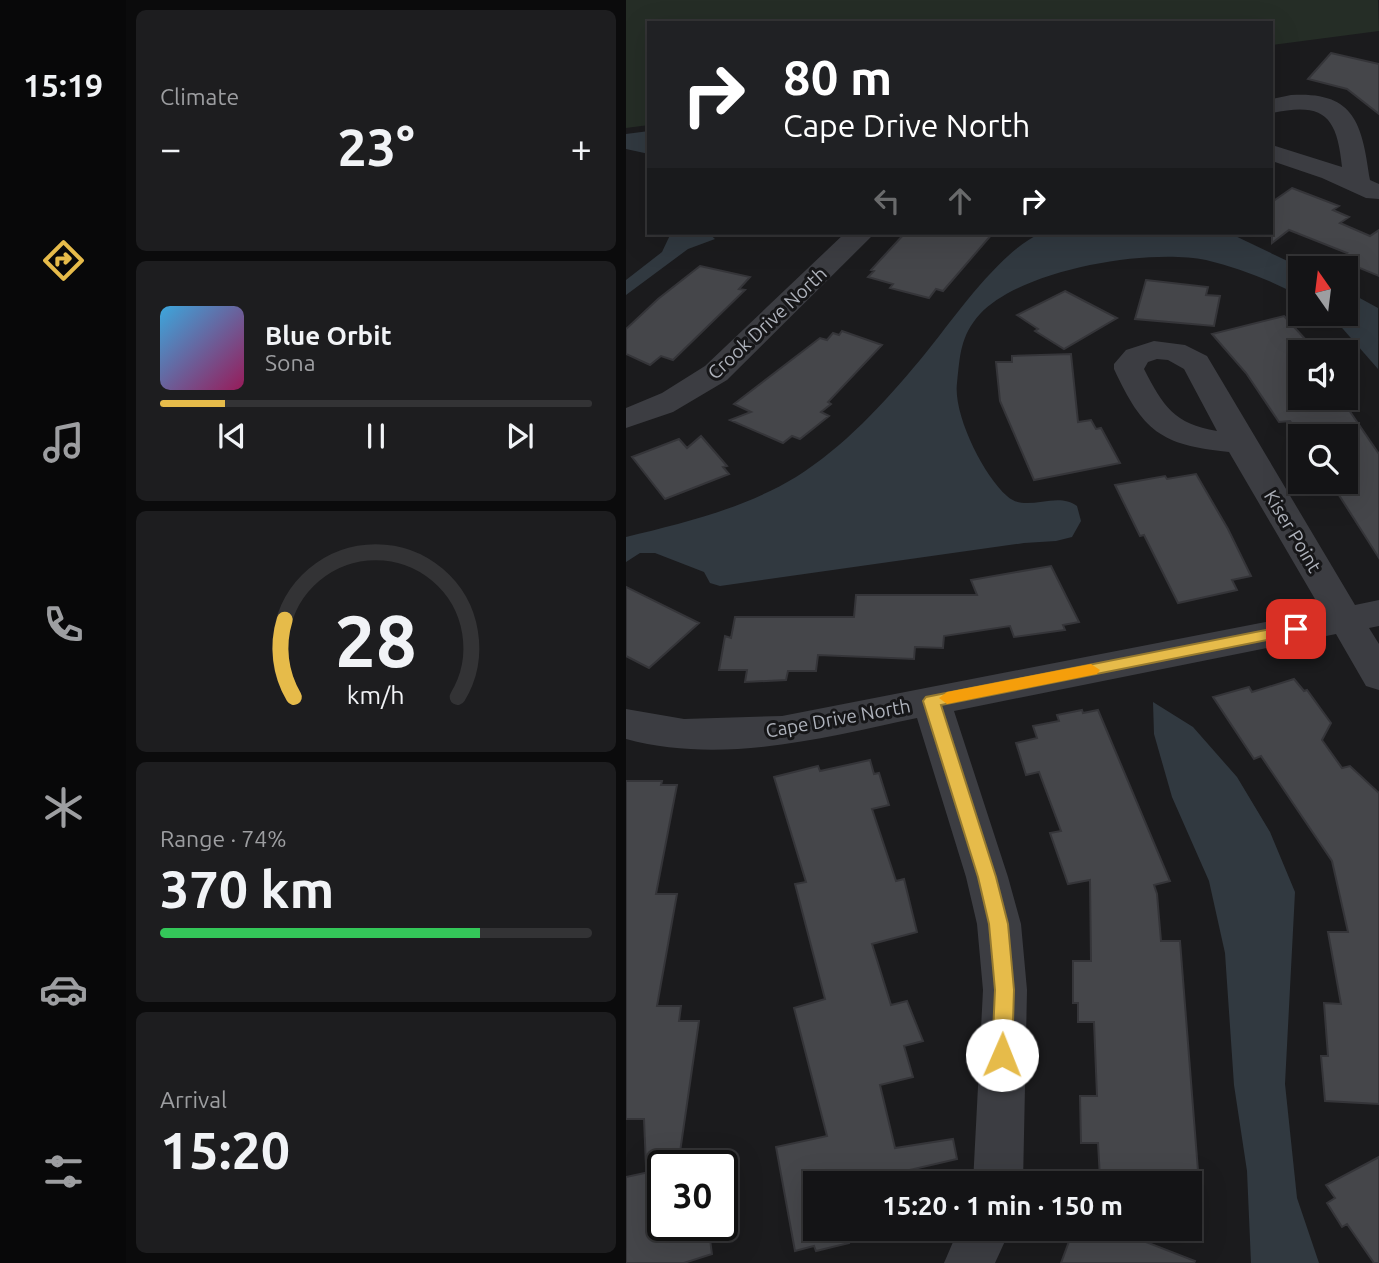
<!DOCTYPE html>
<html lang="en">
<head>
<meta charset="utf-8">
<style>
  body { margin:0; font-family:Ubuntu,sans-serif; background:#1d1d1f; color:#f1f3f6; height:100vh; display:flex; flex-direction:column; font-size:26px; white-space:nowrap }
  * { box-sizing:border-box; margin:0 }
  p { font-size:23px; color:#9d9ea1 }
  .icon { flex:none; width:38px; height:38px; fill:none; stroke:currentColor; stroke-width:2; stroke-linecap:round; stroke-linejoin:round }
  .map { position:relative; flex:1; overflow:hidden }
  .panel { display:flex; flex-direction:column; gap:10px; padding:10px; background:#0b0b0c; width:500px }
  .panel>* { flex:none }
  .banner { position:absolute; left:21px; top:21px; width:626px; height:214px; border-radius:0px; box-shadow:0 7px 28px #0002,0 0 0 2px #333335; background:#202124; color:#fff; overflow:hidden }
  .needle { width:46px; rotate:346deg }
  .tools { position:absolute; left:662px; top:256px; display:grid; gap:14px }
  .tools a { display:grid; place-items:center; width:70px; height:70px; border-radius:0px; background:#141416; box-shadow:0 7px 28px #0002,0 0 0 2px #333335; font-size:35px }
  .speed { position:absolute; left:21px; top:1150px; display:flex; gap:14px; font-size:35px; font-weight:700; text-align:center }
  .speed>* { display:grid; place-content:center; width:91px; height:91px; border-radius:50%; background:#141416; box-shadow:0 7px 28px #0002,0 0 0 2px #333335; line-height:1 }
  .speed .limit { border:4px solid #111; border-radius:10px; background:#fff; color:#111 }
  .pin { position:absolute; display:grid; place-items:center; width:60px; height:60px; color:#fff; margin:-30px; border-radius:14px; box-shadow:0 4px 10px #0006 }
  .me { position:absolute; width:77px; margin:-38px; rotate:1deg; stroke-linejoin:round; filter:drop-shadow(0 0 5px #0008) }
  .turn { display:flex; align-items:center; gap:24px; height:147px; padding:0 21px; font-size:32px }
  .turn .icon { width:91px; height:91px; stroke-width:2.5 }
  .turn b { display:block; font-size:49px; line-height:60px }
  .lanes { display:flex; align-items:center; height:66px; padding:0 21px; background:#0003; justify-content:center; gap:35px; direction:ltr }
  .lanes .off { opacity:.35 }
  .big { font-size:52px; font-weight:600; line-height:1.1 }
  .panel .card { flex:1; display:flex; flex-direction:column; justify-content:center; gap:10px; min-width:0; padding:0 24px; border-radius:10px; background:#1d1d1f }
  .panel .dial { align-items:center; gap:0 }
  .dial svg { height:182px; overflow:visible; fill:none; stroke:#333335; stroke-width:7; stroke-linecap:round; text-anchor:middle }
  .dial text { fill:#f1f3f6; stroke:none }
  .song { display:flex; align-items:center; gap:21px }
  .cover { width:84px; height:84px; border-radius:10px; background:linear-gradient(135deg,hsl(200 70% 55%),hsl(330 70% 35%)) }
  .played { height:7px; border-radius:4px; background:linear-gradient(90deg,#e6bb4a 15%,#333335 15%) }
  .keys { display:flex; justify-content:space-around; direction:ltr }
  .heat { display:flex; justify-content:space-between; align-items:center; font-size:38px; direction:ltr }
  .charge { height:10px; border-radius:5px; background:linear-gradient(90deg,#34c759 74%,#333335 0) }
  .trip { position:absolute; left:177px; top:1171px; width:399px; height:70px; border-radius:0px; background:#141416; box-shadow:0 7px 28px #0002,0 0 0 2px #333335; font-weight:600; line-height:70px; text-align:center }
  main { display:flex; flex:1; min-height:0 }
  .tabs { display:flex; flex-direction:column; width:126px; justify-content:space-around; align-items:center; background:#080809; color:#9d9ea1 }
  .tabs .icon { width:49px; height:49px }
  .tabs .current { color:#e6bb4a }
  .tabs b { font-size:32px; color:#f1f3f6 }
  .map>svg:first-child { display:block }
  .green { fill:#252d26 }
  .water { fill:#313940 }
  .building { fill:#45464a; stroke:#353539; stroke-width:2 }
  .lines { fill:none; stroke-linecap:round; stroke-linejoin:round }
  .street { fill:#3c3d42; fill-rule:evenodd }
  .route { fill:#e6bb4a; stroke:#967a30; stroke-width:2 }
  .slow { fill:#f59e0b }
  .labels { text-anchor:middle; stroke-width:6; stroke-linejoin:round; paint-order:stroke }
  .street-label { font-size:19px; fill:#aeb2bb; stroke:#161618 }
</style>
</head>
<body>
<main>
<nav class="tabs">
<b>15:19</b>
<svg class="icon current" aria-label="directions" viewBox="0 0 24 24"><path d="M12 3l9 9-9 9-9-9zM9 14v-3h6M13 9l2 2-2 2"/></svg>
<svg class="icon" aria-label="music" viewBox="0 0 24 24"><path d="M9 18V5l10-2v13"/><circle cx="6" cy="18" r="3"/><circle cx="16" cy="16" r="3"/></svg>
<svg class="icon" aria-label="phone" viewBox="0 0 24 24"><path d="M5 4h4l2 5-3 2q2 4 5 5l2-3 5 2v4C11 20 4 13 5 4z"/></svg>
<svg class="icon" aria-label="climate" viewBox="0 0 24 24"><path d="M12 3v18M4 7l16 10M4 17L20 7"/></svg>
<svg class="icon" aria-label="car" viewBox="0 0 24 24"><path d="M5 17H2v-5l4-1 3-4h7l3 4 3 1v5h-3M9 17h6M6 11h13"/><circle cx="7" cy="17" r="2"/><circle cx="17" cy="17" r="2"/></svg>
<svg class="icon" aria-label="filters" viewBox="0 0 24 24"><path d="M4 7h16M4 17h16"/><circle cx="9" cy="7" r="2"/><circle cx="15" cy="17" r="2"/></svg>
</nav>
<section class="panel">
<div class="card"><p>Climate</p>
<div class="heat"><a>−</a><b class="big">23°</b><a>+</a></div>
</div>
<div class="card">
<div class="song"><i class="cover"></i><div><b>Blue Orbit</b><p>Sona</p></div></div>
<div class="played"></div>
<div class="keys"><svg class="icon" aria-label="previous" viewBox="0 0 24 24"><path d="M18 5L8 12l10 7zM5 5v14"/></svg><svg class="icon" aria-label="pause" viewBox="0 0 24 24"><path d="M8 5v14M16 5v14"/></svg><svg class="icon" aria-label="next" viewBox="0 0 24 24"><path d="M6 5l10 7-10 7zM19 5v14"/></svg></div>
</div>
<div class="card dial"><svg viewBox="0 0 100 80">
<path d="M14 69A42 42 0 1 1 86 69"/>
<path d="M14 69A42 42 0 0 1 10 35" stroke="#e6bb4a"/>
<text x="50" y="56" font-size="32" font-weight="700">28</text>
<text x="50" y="72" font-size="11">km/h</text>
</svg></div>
<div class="card"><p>Range · 74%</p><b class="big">370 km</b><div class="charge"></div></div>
<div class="card"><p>Arrival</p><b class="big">15:20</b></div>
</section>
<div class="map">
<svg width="753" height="1263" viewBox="0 0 753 1263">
  <rect width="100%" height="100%" fill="#1b1b1d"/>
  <path class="green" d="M0,0H752L753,31L646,45V23H23V125L0,128Z"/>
  <path class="water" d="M23,131V154L0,149V134Z
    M45,233H82L89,239L62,249L0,295V280L36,252Z
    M415,233H603L676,268H674V296C644,280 613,268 580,260C522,248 396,269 354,314C334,336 334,356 331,383C327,414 357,475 381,496C400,514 430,490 451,506L455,521L446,537L430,541L398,543L94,586L84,583L78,572L29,553H14L0,562V537C58,523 119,508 170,477C218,447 258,403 294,360C325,323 371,253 415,233Z
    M719,290L752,308V369L710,321L699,313H719Z
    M527,702L567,727L611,777L644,832L669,892L659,1084L671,1198L693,1263H625L621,1171L608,1085L599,953L583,881L546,797L528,734Z"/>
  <path class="building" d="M705,53L753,64V114L721,89L682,79Z
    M666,188L713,206L707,210L723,217L714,223L744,236L753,230V276L712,259L721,253L663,230L646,243V202Z
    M279,233H367L317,291L310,289L303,298L264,288L267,284L242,277L248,271L245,270Z
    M74,266L124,277L113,289L119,290L47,360L35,356L24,365L0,354V329L32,299Z
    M520,280L582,287L580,295L594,296L588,326L509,319Z
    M439,291L491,318L438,349L409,331L412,329L391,315Z
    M658,316L691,352H674V397H714L753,454V558L704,481H719V436H675L664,421L653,422L620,373L586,334Z
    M216,331L256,345L202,402L205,404L195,412L203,416L174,439L166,436L157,443L104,420L125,412L108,404L194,338L201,340L207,333L213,335Z
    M445,354L452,422L465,420L470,429L475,428L494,463L408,480L374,401L370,362H386V356Z
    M75,436L101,466L97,467L103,474L39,499L6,457L53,439L61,448Z
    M570,474L602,529L625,576L606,580L611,590L552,603L518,535L514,536L489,485L539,476L541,479Z
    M425,566L453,622L437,625L439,630L388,637L384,626L318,636L317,648L289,647L288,659L192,655L190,671H162L160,680L119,682L121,670H93L99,636L105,638L109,617H228L230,595H351L345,580Z
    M0,587L73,623L23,668L0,656Z
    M668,679L678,691L681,690L705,723L696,740L716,768L724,766L753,793V1104L699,1101L695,1056H702L698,1003L715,1004L702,932H722L706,861L635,756L628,759L587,697L623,687L626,692Z
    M456,710L457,713L472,710L544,881L528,885L531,894L535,941H554L572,1171L549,1170L550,1183H518L517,1178H474L472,1143H455L454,1096H471L468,1022H452V1003H447V961H465L464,880L442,884L424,833L435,831L413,772L400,775L390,743L411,738L407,726L433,721L431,715Z
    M244,760L248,774L253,773L263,805L246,809L270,881L278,879L291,932L246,944L265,1005L281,1001L297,1041L278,1046L287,1077L254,1085L269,1148L327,1139L331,1159L275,1172L277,1183H189V1228H240L221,1233L223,1243L190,1251L188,1246L169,1251L150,1147L201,1136L168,1008L199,999L169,884L180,882L148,777L192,766L194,771Z
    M0,781H36L35,785H51L30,894H51L31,1006H55L53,1021H73L52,1166H20L18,1119H0Z
    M753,1157V1263H748L721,1224L716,1227L701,1203L709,1198L700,1185Z
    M37,1169V1225H82L86,1254L58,1263H0V1177Z
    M448,1228H484L569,1261L568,1263H435Z"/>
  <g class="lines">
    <path class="street" d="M665,95C730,91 736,125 744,180L753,184V199L740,198L696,178L646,161V145L716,167C711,116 698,102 646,113V99Z
      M219,233H249L101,380L47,412L0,428V408L36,393L79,366Z
      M528,341L559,345L581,356L729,605L753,600V626L743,628L753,644V690L740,686L710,634L328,711L382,877L395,924L401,990L397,1183H347L357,990L351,924L340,877L291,718C196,738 97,765 0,739V709L58,719L156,716L696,611L603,452C534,445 517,431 488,369V364L500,350ZM531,359L542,360L558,369L591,431C548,424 537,406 518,369L522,362Z
      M333,1228H385L369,1263H318Z"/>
  </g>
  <path class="route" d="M670,624L676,625L678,629L676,633L315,705L370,877L382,924L388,990L386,1055L383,1061L376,1063L369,1061L366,1055L369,990L363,924L352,877L297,701L300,697Z"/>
  <path class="slow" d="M465,664L474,670L471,674L321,704L313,698L321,692Z"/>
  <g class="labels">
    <g class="street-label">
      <text transform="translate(141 323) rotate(-43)" y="7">Crook Drive North</text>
      <text transform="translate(667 531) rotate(59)" y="7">Kiser Point</text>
      <text transform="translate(212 718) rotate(-10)" y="7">Cape Drive North</text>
    </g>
  </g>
</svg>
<div class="tools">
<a><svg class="needle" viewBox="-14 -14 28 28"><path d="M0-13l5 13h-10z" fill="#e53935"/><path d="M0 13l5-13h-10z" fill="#9d9ea1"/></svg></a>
<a><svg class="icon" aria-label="sound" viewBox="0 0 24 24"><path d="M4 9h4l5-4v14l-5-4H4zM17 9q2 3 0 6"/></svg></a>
<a><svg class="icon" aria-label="search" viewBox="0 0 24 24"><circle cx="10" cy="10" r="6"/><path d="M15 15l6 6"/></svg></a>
</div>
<div class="speed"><div class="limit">30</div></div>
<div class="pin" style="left:670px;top:629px;background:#d93025"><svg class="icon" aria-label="arrive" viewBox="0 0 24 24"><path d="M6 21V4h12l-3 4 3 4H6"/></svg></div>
<svg class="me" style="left:376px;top:1055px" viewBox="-20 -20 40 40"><circle r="19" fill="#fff"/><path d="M0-13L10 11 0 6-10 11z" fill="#e6bb4a"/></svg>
<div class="trip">15:20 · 1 min · 150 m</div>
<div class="banner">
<div class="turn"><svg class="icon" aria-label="right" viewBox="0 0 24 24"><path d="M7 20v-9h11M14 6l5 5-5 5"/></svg><div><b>80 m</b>Cape Drive North</div></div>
<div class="lanes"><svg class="icon off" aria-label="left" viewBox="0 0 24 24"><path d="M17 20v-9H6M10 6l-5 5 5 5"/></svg><svg class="icon off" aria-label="ahead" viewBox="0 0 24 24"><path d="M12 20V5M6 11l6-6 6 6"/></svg><svg class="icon" aria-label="right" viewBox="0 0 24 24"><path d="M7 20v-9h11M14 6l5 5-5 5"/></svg></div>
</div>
</div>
</main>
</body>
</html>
